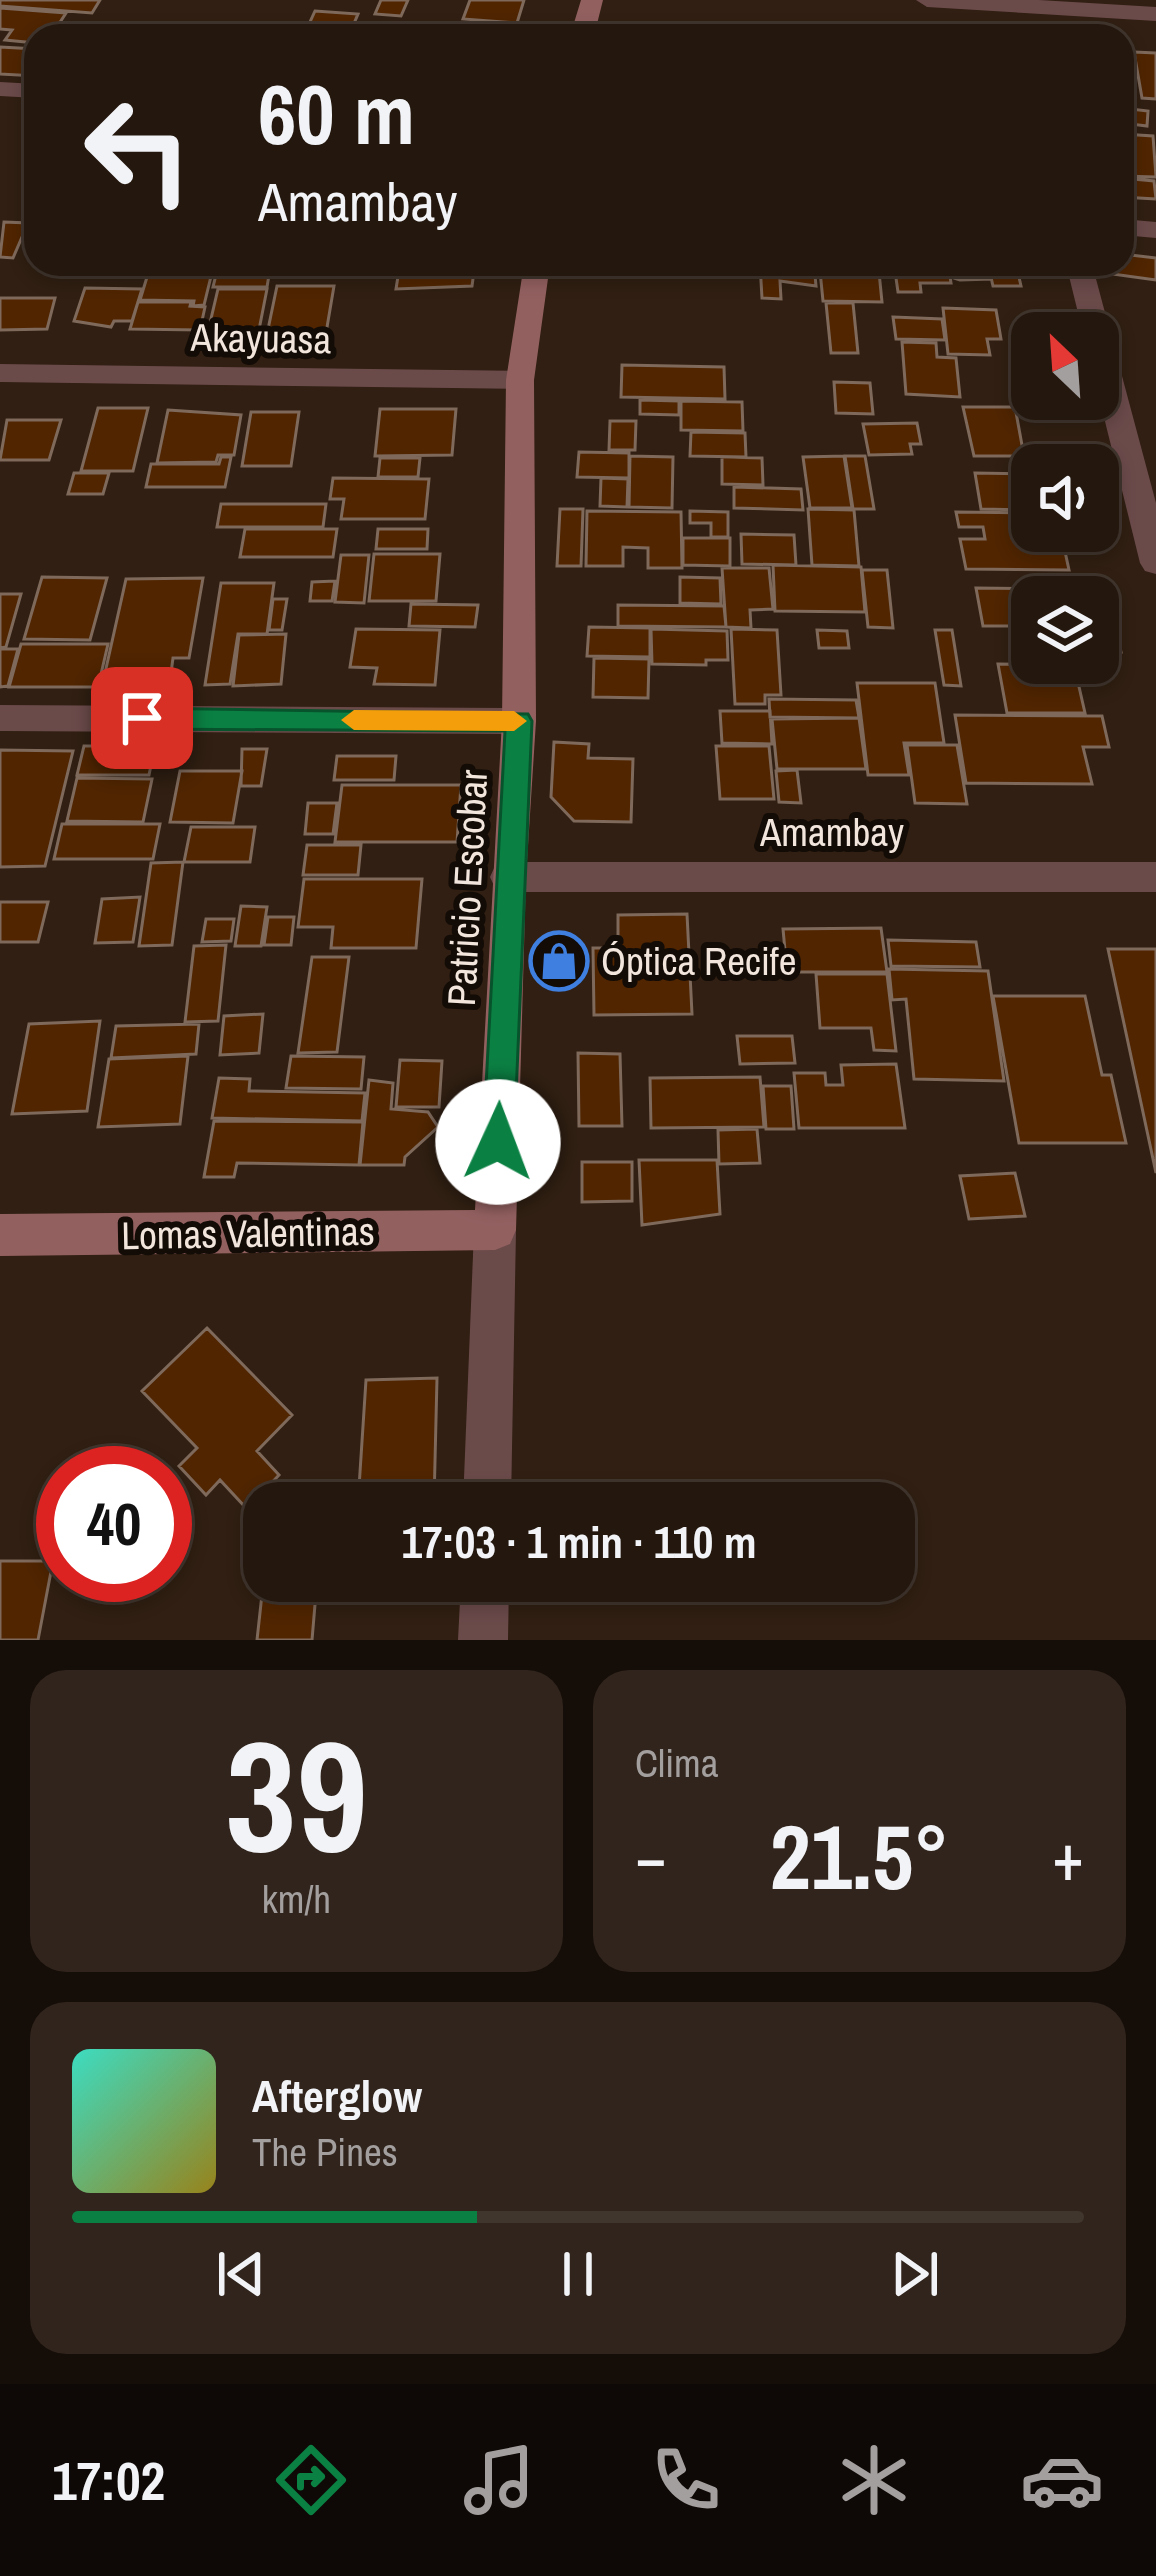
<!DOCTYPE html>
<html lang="es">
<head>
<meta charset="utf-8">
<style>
  body { margin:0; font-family:"Archivo Narrow",sans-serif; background:#30241c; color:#f1f3f6; height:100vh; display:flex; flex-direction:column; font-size:45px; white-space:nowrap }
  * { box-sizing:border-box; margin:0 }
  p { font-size:39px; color:#a39f9e }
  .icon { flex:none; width:66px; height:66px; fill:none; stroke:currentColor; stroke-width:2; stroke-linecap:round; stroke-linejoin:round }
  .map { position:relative; height:1640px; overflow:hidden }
  .sheet { display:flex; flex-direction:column; gap:30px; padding:30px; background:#140d08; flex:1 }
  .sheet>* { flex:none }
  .banner { position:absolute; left:24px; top:24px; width:1110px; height:252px; border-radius:36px; box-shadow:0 6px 18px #0003,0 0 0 3px #41362e; background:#24170e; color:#f1f3f6; overflow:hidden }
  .needle { width:78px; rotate:335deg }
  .controls { position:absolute; left:1011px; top:312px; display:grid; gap:24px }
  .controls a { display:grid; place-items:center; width:108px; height:108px; border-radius:24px; background:#24170e; box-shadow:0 6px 18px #0003,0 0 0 3px #41362e; font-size:60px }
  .speed { position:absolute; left:36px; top:1446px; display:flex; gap:24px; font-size:60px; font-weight:700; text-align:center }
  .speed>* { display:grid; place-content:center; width:156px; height:156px; border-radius:50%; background:#24170e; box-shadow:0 6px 18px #0003,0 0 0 3px #41362e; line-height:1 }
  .speed .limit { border:18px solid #d22; background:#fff; color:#111 }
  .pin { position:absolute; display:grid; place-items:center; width:102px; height:102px; color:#fff; margin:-51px; border-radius:24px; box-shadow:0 6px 18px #0006 }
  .me { position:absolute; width:132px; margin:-66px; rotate:2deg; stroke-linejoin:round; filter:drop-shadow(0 0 9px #0008) }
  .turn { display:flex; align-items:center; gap:42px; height:252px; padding:0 36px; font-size:54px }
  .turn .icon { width:156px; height:156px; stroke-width:2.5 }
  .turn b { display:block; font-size:84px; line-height:102px }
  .big { font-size:90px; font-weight:800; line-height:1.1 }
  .sheet .card { flex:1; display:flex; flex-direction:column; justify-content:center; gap:18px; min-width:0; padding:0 42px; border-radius:36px; background:#30241c }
  .sheet .dial { align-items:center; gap:0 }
  .dial b { font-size:156px; line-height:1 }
  .song { display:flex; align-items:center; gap:36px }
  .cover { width:144px; height:144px; border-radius:18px; background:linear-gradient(135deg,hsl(170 70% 55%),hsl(50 70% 35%)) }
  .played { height:12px; border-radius:6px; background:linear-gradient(90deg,#0b8043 40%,#41362e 40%) }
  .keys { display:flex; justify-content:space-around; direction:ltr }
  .heat { display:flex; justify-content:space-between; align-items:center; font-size:66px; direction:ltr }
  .sheet .tiles { flex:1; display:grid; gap:30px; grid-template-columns:1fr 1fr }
  .card:last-child { grid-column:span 2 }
  .trip { position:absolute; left:243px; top:1482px; width:672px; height:120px; border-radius:36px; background:#24170e; box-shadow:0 6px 18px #0003,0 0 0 3px #41362e; font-weight:800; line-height:120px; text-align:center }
  .menu { display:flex; height:192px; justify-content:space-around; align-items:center; background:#0e0906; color:#a39f9e }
  .menu .icon { width:84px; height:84px }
  .menu .on { color:#0b8043 }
  .menu b { font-size:54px; color:#f1f3f6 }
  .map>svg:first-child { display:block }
  .building { fill:#502500; stroke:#7e695b; stroke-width:3 }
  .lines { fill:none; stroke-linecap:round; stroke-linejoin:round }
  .street { fill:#6b4a4a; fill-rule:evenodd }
  .secondary { fill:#936060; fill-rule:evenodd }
  .route { fill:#0b8043; stroke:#07532c; stroke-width:3 }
  .slow { fill:#f59e0b }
  .labels { text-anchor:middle; stroke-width:12; stroke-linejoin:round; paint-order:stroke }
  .street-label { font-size:39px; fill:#f1e5dc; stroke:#120b06 }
  .poi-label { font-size:39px; fill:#f1e5dc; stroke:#120b06; text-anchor:start }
</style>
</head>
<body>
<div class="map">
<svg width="1156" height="1640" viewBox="0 0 1156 1640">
  <rect width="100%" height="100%" fill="#301f12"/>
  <path class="building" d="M0,0H100L92,13L0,6Z
    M381,0H408L401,16L375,14Z
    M470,0H524L517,23L463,19Z
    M0,8L66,13L51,36H36V43L5,40L12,30L0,29Z
    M315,11L358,14L352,28L334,35L305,33Z
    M259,24L298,27L293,36H253Z
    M0,47L36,49V76L0,74Z
    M1134,52L1156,53V99L1142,98Z
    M1122,108L1148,111L1147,126L1122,123Z
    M1122,134L1153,136L1156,177L1122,176Z
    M1122,178L1154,181L1156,199L1122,197Z
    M4,222L28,223L13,258L0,257Z
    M1122,254L1156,258V280L1105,273L1106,264H1122Z
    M151,264H214L204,305L193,306L194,301L140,300Z
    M400,264H475L472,286L396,289Z
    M760,264H814L816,286L780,281L781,299L762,298Z
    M894,264H948L951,283H920L921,292H898Z
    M949,264H988L991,279L960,280L951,277Z
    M988,264H1016L1021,286H993Z
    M820,271L879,272L882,302L823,301Z
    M216,275H269L267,287H213Z
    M277,286H334L325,339H266Z
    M85,288L142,289L132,321H114L111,327L74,321Z
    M218,289H267L257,340H206Z
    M0,298H55L47,329L0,330Z
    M138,302H191L190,306L205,307L200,330L130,329Z
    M826,303H853L858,353H831Z
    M943,308L996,310L1001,339H987L990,355L948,354Z
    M893,317L942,319L945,340L896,339Z
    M902,342L936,343L937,357L956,358L960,397L906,394Z
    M622,365L724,367L725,399L621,397Z
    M834,382L870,383L873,414L836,413Z
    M640,400L679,401V415L640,414Z
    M681,401L742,402L743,431L681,430Z
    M963,407H1015L1024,456H974Z
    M98,408H148L133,471H81Z
    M380,409H456L452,455L375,456Z
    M168,410L241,415L234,455H218L216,462L157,463Z
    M251,412H299L291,466H242Z
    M7,420H61L49,460H0Z
    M610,421H636L635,450H609Z
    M917,423L921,444H910L912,454L869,455L863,424Z
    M691,432L745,433L746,457L690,456Z
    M579,452L629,453V478L577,477Z
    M630,456L673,457L672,508L629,507Z
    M844,456L852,508H810L803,457Z
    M845,456H865L874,509H853Z
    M221,457H231L225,487H146L151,464H219Z
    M722,457L762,458L763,485L722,484Z
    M380,458H420L418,477H378Z
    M74,473H109L103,494H68Z
    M975,473L1032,474V510L981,509Z
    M333,478L429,479L425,519H341L344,499H330Z
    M601,478L628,479L627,507L600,506Z
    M734,487L801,489L803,510L734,508Z
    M221,504H326L323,527H217Z
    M560,509H583L581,566H557Z
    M808,509L854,510L859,566L812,565Z
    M587,511L681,512L682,568H648V548L623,547V566H586Z
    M690,511L728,512V537H711V523H690Z
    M956,512L1032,513V531H1045L1048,547H1064L1069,570L966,569L960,539H985L983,527H959Z
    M245,529H337L333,557H240Z
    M378,529H428L427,549H376Z
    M741,534L794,535L796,565L742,564Z
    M683,538H730V566L683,565Z
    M374,554H440L436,601H369Z
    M341,555H369L364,603L335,602Z
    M773,565L861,567L865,612L775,611Z
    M722,568H769L773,609L750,610L751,628L726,627Z
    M862,570H887L893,628L868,627Z
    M42,577L107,578L90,640L24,639Z
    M680,577L720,578L721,604L680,603Z
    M203,578L189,658H173L171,673H105L126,579Z
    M335,581L332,601H310L312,582Z
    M221,583H274L267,634H238L230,684L205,685Z
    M976,588L1064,589L1066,597H1032V626H983Z
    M0,594H21L6,647L0,648Z
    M273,599H287L282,630H269Z
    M411,604L478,605L475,627L409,626Z
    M618,605L724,606L726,627L618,626Z
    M589,627L650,628V657L587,656Z
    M356,629L440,630L435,685L374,684L377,668L350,667Z
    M651,629L727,631L728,660H706V665L652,664Z
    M731,629L777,630L781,695H765V704H735Z
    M817,630L847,631L849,648H819Z
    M935,630H952L961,686L944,685Z
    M1098,632L1116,633L1121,652H1098Z
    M286,634L281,684L233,686L239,635Z
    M21,644H108L98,687H9Z
    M0,649H18L8,686L0,687Z
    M594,658L649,659L648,698L593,697Z
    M998,664L1074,665L1085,713H1007Z
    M857,683H935L944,743H904L909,775H868Z
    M769,699L856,700L859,718L770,717Z
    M720,711H770L772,744L722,743Z
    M955,715L1102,716L1109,747H1083L1092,784L966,783Z
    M859,718L866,769H777L772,719Z
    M554,742L589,744L588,758L633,759L631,822L574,821L551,797Z
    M907,745H957L967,804L915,803Z
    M84,746H155L149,775H77Z
    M716,746H769L774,799H720Z
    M242,749H267L261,786H241Z
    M0,750L73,751L45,866L0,867Z
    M337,756H396L394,780H334Z
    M797,770L801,803L779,802L776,771Z
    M180,771H242L233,823L170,822Z
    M77,778L152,779L143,822L67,821Z
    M342,785H461L457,842H335Z
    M308,803H337L333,834H305Z
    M62,824H160L153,859H54Z
    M191,827H255L250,862H184Z
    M307,845H361L358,875H303Z
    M183,862L172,945L139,946L151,863Z
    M304,879H422L416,948H331L333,927H298Z
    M140,897L133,942L95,943L102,899Z
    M0,902H48L38,942H0Z
    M241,906L267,907L261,946H235Z
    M687,914L692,1014L594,1015L593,948H618V915Z
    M268,917H294L291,945H264Z
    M206,919H234L231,941L202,942Z
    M881,928L887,972H787L783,929Z
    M888,940L976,942L980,967L891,966Z
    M226,945L218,1021L185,1022L194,946Z
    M1108,949H1156V1173Z
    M312,957H349L337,1052L298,1053Z
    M889,969L988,971L1004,1081L914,1079L906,999L892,1000Z
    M816,974H887L896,1051L874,1050L871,1028H820Z
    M993,996H1085L1102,1075H1111L1126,1143H1019Z
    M263,1014L259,1053L220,1055L224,1016Z
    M100,1021L87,1111L12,1114L29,1024Z
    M199,1024L196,1054L111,1058L116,1026Z
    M737,1036H792L795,1063L740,1064Z
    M578,1053L620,1054L622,1126H579Z
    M188,1056L180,1124L98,1127L109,1059Z
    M291,1056L364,1057L361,1089L286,1088Z
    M400,1060L442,1061L439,1107H396Z
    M896,1064L905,1128H799L794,1073H825L826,1085H843L841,1065Z
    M760,1077L764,1127L651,1128L650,1078Z
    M219,1078L250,1079L249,1091L365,1093L362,1121L212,1118Z
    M369,1080L393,1083L391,1109L428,1112L438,1127L405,1157L404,1165H360Z
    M763,1086H791L794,1129H766Z
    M214,1121L363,1122L359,1165L237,1163L234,1177H204Z
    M757,1129L760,1163L719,1164L718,1130Z
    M639,1160H717L720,1214L642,1225Z
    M582,1162H632V1201L582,1202Z
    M1015,1173L1025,1216L969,1219L960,1176Z
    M207,1328L292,1415L257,1451L279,1475L247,1509L220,1480L206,1495L179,1466L197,1448L142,1391Z
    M437,1378L434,1503H358L366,1380Z
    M0,1561H53L38,1640H0Z
    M264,1576V1581H317L312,1640H257Z"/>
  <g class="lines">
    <path class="street" d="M916,0H1039L1156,7V21L927,7Z
      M0,82L36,84V98L0,96Z
      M1122,219L1156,222V238L1122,235Z
      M1066,264H1092L1156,503V574L1145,571L1140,563L1098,393V333H1083Z
      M0,364L520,371L534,380L520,389L0,382Z
      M0,705L519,708L531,712L536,721L531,730L519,734L0,731Z
      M508,862H1156V892H508L495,888L490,877L495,866Z
      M495,1210L510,1216L516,1230L511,1503H463L474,1230L480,1216Z
      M461,1581H509L508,1640H458Z"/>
    <path class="secondary" d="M581,0H603L594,36H570Z
      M524,264H550L534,380L536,721L526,877L516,1230L510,1244L495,1250L0,1256V1214L475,1210L502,721L506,380Z"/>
  </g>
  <path class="route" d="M142,708L528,714L532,721L514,1142L509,1152L498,1156L487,1152L483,1142L505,731L142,729L129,718Z"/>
  <path class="slow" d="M354,710L514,711L527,721L514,731L354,730L341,720Z"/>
  <defs>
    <g id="shop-ring" transform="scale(3)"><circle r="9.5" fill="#120b06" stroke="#3f7fe0" stroke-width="1.5"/><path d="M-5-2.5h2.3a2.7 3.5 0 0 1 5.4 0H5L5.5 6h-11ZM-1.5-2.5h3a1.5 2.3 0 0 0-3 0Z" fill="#3f7fe0"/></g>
  </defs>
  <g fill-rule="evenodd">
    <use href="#shop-ring" x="559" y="961"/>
  </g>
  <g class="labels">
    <g class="street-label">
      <text transform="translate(261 338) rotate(1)" y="14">Akayuasa</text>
      <text x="832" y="846">Amambay</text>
      <text transform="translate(467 888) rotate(-87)" y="14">Patricio Escobar</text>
      <text transform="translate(248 1233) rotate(-1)" y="14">Lomas Valentinas</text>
    </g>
    <g class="poi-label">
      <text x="601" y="975">Óptica Recife</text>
    </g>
  </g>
</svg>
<div class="controls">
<a><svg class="needle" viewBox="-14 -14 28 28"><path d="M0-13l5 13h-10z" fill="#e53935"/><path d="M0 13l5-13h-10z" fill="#a39f9e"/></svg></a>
<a><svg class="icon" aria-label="sound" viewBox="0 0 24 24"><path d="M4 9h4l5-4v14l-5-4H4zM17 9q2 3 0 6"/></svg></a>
<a><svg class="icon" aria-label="layers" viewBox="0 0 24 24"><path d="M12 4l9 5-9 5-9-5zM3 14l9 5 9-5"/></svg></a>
</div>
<div class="speed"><div class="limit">40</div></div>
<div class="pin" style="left:142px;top:718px;background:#d93025"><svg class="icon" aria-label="arrive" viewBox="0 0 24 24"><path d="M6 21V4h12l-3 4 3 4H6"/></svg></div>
<svg class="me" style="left:498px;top:1142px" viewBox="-20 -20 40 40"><circle r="19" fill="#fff"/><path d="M0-13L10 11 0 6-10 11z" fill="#0b8043"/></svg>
<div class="trip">17:03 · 1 min · 110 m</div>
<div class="banner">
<div class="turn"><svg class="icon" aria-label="left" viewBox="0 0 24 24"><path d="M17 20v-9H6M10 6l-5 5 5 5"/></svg><div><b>60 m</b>Amambay</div></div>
</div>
</div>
<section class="sheet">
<div class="tiles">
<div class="card dial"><b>39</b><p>km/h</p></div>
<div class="card"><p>Clima</p>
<div class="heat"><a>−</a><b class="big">21.5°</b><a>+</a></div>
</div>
<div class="card">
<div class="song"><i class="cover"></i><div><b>Afterglow</b><p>The Pines</p></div></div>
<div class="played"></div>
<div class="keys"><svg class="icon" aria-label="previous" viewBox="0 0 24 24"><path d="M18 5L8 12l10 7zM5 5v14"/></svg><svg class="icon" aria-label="pause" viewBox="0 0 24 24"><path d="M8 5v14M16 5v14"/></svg><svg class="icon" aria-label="next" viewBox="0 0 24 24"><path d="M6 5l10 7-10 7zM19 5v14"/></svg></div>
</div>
</div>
</section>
<nav class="menu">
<b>17:02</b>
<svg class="icon on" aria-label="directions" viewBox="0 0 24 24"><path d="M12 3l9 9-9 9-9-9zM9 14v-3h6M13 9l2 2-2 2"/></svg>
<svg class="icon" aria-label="music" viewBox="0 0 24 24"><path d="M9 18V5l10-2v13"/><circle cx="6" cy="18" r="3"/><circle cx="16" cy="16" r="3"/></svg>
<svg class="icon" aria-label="phone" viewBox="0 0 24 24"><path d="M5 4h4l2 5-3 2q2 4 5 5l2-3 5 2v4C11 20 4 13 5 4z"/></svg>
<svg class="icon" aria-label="climate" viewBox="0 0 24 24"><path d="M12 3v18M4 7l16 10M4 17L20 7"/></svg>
<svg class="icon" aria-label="car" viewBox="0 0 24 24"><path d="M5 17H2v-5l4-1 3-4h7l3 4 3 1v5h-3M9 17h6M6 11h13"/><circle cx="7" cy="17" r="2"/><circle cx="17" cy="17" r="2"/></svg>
</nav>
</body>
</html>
